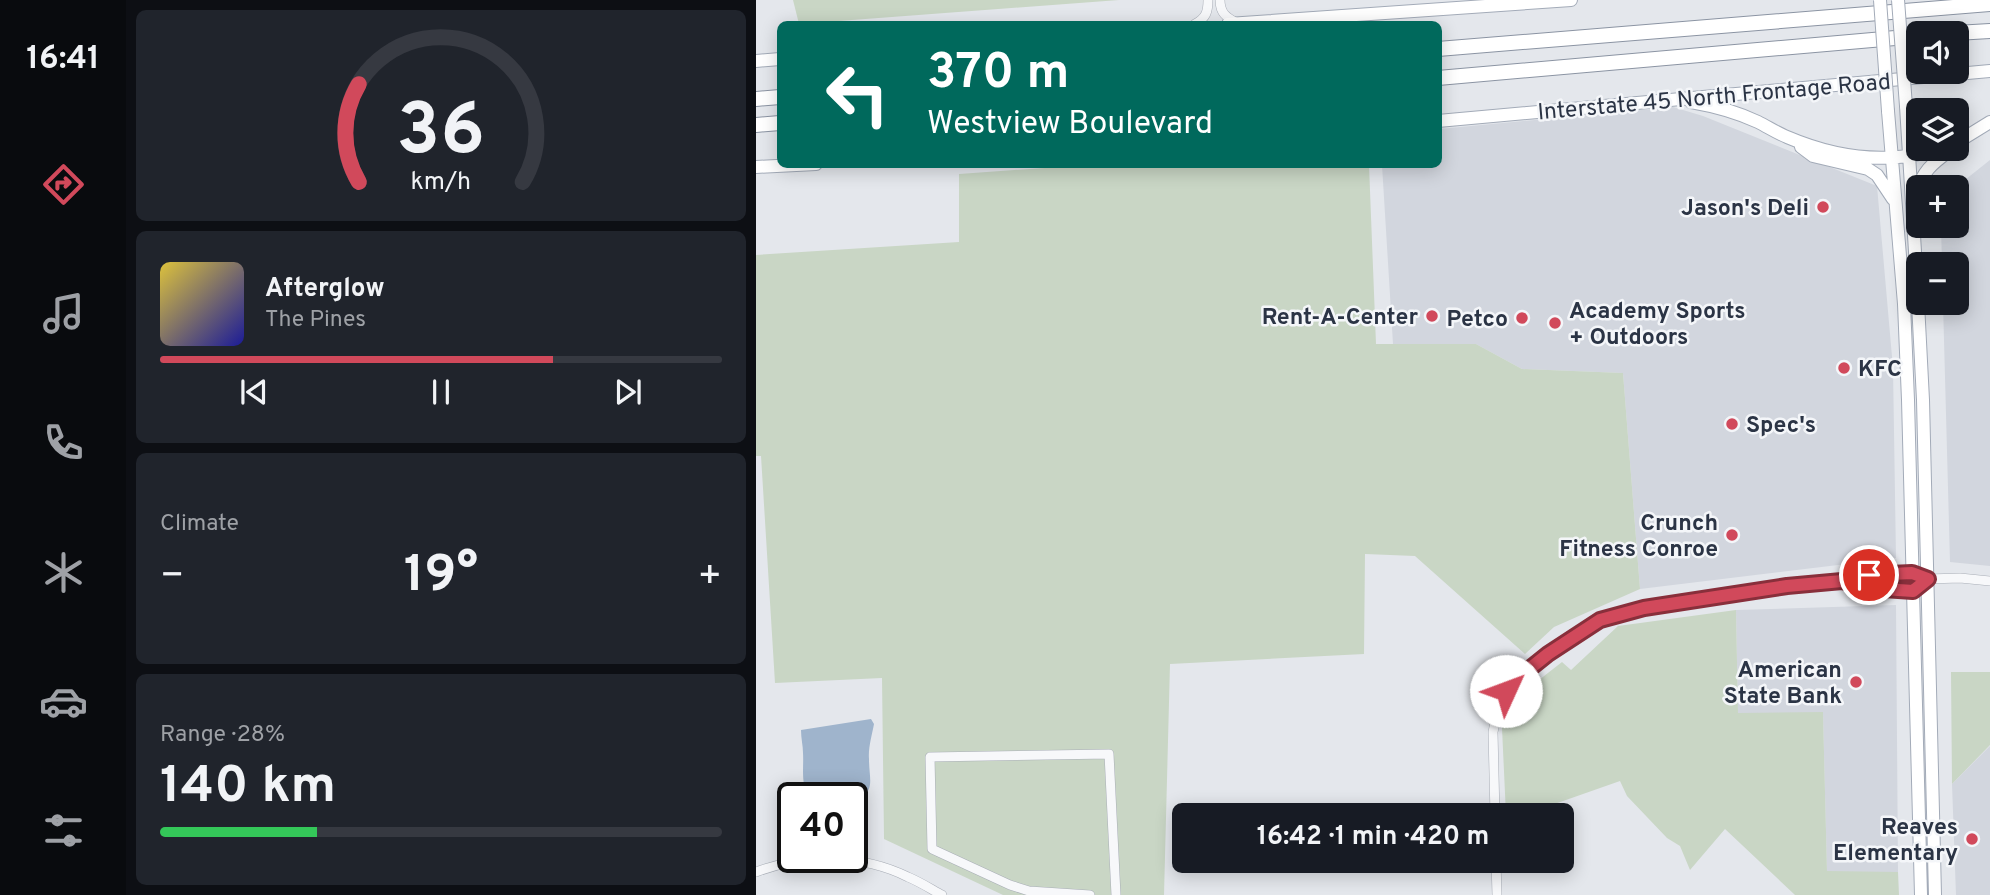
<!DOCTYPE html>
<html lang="en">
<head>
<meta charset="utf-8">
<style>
  body { margin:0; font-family:Overpass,sans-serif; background:#20242c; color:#f1f3f6; height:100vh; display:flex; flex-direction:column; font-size:26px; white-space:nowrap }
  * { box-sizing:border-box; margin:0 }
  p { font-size:23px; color:#9ea1a6 }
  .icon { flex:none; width:38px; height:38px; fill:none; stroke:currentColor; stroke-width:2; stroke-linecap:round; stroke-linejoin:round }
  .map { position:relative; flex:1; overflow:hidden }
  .sheet { display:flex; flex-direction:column; gap:10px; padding:10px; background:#0d0f14; width:630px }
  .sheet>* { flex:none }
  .banner { position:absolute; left:21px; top:21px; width:665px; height:147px; border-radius:10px; box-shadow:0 4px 18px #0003; background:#00695c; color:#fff; overflow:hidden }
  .tools { position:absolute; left:1150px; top:21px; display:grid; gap:14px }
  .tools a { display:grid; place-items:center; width:63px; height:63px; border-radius:10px; background:#171b24; box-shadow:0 4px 18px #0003; font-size:35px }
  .speed { position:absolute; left:21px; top:782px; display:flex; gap:14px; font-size:35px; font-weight:700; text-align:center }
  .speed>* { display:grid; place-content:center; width:91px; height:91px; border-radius:50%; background:#171b24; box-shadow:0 4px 18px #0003; line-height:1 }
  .speed .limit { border:4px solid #111; border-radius:10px; background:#fff; color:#111 }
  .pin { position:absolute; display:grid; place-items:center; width:60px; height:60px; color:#fff; margin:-30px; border:4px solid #fff; border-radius:50%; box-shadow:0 2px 7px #0007 }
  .me { position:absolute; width:77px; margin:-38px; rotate:47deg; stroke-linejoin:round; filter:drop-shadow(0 0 5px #0008) }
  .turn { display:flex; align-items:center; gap:24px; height:147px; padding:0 35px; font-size:32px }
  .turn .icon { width:91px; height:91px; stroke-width:2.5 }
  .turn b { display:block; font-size:49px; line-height:60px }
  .big { font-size:52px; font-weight:700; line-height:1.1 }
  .sheet .widget { flex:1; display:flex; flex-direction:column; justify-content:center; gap:10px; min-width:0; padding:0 24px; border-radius:10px; background:#20242c }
  .sheet .dial { align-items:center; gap:0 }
  .dial svg { height:182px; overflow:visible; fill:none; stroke:#363941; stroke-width:7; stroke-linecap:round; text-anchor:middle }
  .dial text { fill:#f1f3f6; stroke:none }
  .song { display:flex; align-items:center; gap:21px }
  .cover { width:84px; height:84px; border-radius:10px; background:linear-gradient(135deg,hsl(50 70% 55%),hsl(240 70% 35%)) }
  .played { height:7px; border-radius:4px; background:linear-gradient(90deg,#d1495b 70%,#363941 70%) }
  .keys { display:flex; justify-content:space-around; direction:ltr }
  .heat { display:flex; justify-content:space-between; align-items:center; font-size:38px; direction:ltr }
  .charge { height:10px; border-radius:5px; background:linear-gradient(90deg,#34c759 28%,#363941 0) }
  .trip { position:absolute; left:416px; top:803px; width:402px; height:70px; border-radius:10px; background:#171b24; box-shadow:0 4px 18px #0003; font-weight:700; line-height:70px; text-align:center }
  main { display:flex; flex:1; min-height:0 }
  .tab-bar { display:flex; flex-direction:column; width:126px; justify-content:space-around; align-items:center; background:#090b0e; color:#9ea1a6 }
  .tab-bar .icon { width:49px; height:49px }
  .tab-bar .current { color:#d1495b }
  .tab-bar b { font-size:32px; color:#f1f3f6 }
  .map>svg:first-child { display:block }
  .built { fill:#d2d6de }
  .green { fill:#c9d6c5 }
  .water { fill:#9fb4cc }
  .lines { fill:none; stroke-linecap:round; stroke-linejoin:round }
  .minor-casing { stroke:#a9aeb7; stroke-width:10 }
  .major-casing { stroke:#a3abb8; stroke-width:14 }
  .highway-casing { stroke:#8b94a3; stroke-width:16 }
  .minor { stroke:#f7f8fa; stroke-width:9 }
  .major { stroke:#fff; stroke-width:12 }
  .highway { stroke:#fff; stroke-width:14 }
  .major-bridge-casing { stroke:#a3abb8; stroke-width:14; stroke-linecap:butt }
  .major-bridge { stroke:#fff; stroke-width:12 }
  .route-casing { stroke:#882f3b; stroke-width:18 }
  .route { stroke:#d1495b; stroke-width:12 }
  .poi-dot { fill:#d1495b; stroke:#f4f6f9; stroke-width:2.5 }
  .labels { text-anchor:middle; stroke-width:5; stroke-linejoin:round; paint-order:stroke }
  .street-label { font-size:23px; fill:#2b3445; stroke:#f4f6f9 }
  .poi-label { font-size:23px; font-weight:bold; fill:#2b3445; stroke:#f4f6f9; text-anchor:end }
</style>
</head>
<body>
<main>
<nav class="tab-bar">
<b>16:41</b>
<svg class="icon current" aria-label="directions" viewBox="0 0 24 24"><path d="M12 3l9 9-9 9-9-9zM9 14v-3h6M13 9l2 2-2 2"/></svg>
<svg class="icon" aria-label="music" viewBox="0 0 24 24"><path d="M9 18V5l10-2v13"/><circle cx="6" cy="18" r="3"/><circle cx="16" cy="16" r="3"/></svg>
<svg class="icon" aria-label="phone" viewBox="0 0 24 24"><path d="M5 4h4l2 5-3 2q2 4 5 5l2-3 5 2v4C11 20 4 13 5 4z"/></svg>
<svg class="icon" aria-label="climate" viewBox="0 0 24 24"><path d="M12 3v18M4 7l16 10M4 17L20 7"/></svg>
<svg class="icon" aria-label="car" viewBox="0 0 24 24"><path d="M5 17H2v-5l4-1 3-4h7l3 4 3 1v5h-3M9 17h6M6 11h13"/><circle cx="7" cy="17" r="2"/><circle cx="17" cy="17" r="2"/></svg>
<svg class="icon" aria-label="filters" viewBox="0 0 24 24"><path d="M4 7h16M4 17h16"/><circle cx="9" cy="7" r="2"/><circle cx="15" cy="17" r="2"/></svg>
</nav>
<section class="sheet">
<div class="widget dial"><svg viewBox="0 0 100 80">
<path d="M14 69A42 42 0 1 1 86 69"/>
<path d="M14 69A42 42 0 0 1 14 26" stroke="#d1495b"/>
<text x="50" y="56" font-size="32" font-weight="700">36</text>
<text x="50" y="72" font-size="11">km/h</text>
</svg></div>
<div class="widget">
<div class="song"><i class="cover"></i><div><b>Afterglow</b><p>The Pines</p></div></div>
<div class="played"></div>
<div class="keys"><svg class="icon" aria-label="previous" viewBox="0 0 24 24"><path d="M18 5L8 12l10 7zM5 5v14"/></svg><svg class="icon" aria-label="pause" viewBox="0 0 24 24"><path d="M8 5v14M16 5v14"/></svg><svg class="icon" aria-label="next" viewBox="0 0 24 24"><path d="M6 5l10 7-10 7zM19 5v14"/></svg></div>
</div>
<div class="widget"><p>Climate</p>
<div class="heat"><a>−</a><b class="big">19°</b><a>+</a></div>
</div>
<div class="widget"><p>Range · 28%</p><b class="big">140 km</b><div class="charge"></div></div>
</section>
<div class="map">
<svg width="1234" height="895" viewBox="0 0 1234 895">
  <rect width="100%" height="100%" fill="#e4e7ec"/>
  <path class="built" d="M917,107L947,116L1121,186L1137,368L1140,558L884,589L867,373L766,369L720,344H637L626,165L682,164L683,129Z
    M1234,160V566L1194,562L1187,303H1200V264H1186L1185,226H1200V187Z
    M1140,605L1142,872H1071L1067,713H982L980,610Z
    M1234,746V895H1200L1196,784Z"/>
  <path class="green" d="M37,0H363L43,24Z
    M346,164L613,165L620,344H720L766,369L867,373L884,589L798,627L769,654L659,556L609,554L608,654L414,664L408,895H247L128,839L126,678L19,683L5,456H0V255L203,242V174Z
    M980,610L982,713L1067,712L1071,871L1142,872L1143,895H1039L969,829L934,870L924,846L911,838L871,796L864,781L767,815H750L746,728L755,702L770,684L774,687L806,662L815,670L862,626Z
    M1195,672H1234V745L1196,784Z"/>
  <path class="water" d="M115,719L118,724C116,735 112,748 113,759C113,781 121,792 96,803V798L54,797C44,785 48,768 47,753C47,746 45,738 45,730Z"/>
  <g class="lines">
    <g class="minor-casing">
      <path id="minor" d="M464,0C464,13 470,17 481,23
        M439,24C450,18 452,12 452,0
        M1091,582L1113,588L1157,591L1172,579
        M739,816L737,732L743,704L757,682L791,654L844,620L888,608L1031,586L1086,581L1113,575L1156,573L1172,579L1204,578L1234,581
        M740,861L741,895
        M0,872C48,854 106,854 152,877C164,882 175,889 186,895
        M334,895L273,891L254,885L176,849L174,757L353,754L360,895"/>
    </g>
    <g class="major-casing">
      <path id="major" d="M472,24L815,0
        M0,61L24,59
        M935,102C958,106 981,112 1002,122C1012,127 1021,133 1031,137C1080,158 1131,165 1183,149
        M1150,106L1162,300
        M1132,111L1148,304L1152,400L1165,895
        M682,121C866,103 1050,89 1234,71
        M1200,143L1234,122
        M1045,147L1057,156L1112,169L1121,175L1137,199
        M0,167L60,164
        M1158,196C1168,170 1174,165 1196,149
        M1162,303L1167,400L1179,895"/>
    </g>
    <g class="highway-casing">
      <path id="highway" d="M1200,33L1234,31
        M682,49L1234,4
        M682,78L1162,36
        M0,99L24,97
        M0,125L24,123"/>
    </g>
    <use href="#minor" class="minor"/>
    <use href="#major" class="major"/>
    <use href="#highway" class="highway"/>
    <g class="major-bridge-casing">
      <path id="major-bridge" d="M1124,0L1132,111
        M1142,0L1150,106"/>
    </g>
    <use href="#major-bridge" class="major-bridge"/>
  </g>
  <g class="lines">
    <g class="route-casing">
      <path id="route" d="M750,691L757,682L792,654L844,620L888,608L1031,586L1086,581L1113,588L1157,591L1172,579L1156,573L1113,575"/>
    </g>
    <use href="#route" class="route"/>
  </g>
  <g class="poi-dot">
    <circle cx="1067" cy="207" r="7"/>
    <circle cx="676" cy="316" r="7"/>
    <circle cx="766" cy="318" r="7"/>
    <circle cx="799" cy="323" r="7"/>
    <circle cx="1088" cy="368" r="7"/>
    <circle cx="976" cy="424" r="7"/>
    <circle cx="976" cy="535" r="7"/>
    <circle cx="1100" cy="682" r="7"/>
    <circle cx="1216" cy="839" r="7"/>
  </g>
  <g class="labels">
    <g class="street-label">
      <text transform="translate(958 96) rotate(-5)" y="8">Interstate 45 North Frontage Road</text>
    </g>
    <g class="poi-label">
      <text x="1053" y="215">Jason's Deli</text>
      <text x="813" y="318" text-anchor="start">Academy Sports<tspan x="813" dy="26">+ Outdoors</tspan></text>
      <text x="662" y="324">Rent-A-Center</text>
      <text x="752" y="326">Petco</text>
      <text x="1102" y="376" text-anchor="start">KFC</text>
      <text x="990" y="432" text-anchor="start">Spec's</text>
      <text x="962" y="530">Crunch<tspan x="962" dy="26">Fitness Conroe</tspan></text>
      <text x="1086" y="677">American<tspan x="1086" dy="26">State Bank</tspan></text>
      <text x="1202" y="834">Reaves<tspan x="1202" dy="26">Elementary</tspan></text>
    </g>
  </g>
</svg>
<div class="tools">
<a><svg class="icon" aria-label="sound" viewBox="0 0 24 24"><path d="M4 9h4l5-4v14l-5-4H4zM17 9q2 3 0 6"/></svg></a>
<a><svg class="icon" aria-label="layers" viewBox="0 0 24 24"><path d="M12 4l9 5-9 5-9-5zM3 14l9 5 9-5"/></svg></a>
<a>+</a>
<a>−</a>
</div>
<div class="speed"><div class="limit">40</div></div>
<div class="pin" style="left:1113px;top:575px;background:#d93025"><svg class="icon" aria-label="arrive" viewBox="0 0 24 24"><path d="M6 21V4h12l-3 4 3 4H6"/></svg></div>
<svg class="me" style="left:750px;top:691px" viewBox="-20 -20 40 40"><circle r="19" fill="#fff"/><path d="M0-13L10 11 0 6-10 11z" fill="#d1495b"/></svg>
<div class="trip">16:42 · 1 min · 420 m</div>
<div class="banner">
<div class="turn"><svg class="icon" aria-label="left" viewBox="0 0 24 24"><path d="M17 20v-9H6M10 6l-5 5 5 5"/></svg><div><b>370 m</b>Westview Boulevard</div></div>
</div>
</div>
</main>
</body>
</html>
